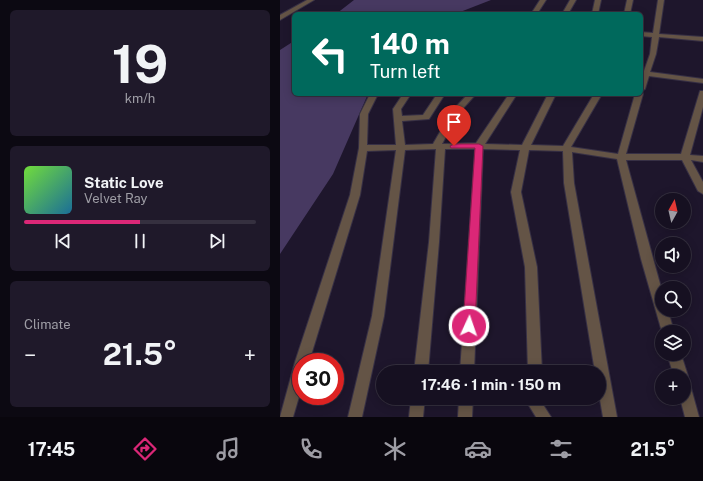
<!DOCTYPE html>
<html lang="en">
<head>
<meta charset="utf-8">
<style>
  body { margin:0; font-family:"Public Sans",sans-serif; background:#1f192a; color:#f1f3f6; height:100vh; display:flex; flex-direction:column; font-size:15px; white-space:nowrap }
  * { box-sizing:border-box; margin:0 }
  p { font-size:13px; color:#9e9da5 }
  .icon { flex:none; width:22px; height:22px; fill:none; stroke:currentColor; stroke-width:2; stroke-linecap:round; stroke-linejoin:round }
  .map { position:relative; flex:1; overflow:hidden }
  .drawer { display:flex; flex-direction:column; gap:10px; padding:10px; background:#0c0912; width:280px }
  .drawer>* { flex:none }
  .banner { position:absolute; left:12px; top:12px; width:351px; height:84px; border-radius:6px; box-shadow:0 2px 10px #0003,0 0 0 1px #35303f; background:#00695c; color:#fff; overflow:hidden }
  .needle { width:26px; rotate:8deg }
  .buttons { position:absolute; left:375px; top:193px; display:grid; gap:8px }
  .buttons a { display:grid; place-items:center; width:36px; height:36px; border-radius:50%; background:#161021; box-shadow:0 2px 10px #0003,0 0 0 1px #35303f; font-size:20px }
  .speed { position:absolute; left:12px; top:353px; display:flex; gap:8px; font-size:20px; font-weight:700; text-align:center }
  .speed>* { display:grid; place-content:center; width:52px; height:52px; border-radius:50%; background:#161021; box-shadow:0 2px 10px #0003,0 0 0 1px #35303f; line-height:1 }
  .speed .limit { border:6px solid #d22; background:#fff; color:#111 }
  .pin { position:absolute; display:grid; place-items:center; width:34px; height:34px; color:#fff; margin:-41px -17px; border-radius:50% 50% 50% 0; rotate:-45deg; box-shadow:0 0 4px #0007 }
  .pin .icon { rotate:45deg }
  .me { position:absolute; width:44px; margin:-22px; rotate:3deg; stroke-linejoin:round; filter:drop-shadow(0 0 3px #0008) }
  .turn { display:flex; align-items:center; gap:14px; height:84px; padding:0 12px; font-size:18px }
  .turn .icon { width:52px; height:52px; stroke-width:2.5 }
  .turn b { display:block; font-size:28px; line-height:34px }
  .big { font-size:30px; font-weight:700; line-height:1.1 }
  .drawer .widget { flex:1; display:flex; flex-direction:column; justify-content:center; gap:6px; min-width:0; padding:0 14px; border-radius:6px; background:#1f192a }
  .drawer .dial { align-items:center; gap:0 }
  .dial b { font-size:52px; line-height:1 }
  .song { display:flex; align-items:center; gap:12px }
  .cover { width:48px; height:48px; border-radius:6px; background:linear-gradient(135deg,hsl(100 70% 55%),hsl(200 70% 35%)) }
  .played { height:4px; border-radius:2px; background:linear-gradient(90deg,#db2777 50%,#35303f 50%) }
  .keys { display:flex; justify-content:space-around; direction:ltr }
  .heat { display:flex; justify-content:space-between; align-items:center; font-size:22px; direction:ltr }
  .trip { position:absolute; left:96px; top:365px; width:230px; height:40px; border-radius:20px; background:#161021; box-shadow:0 2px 10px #0003,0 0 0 1px #35303f; font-weight:700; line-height:40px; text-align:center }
  .tab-bar { display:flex; height:64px; justify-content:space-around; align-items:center; background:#09060d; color:#9e9da5 }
  .tab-bar .icon { width:28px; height:28px }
  .tab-bar .selected { color:#db2777 }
  .tab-bar b { font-size:18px; color:#f1f3f6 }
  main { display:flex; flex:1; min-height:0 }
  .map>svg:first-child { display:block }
  .water { fill:#473961 }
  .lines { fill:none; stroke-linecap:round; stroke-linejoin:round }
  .minor-casing { stroke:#373045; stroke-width:2 }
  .minor { fill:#645446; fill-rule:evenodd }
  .route { fill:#db2777; stroke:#8e194d }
</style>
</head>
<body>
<main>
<section class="drawer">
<div class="widget dial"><b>19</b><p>km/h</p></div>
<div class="widget">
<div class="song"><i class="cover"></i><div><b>Static Love</b><p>Velvet Ray</p></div></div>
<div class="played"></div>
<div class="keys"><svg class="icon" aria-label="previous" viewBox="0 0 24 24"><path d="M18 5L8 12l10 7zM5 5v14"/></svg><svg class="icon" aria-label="pause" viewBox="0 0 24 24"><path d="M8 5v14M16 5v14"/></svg><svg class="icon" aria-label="next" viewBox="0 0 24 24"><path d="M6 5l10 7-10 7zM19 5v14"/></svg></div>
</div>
<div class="widget"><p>Climate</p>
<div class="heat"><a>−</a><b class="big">21.5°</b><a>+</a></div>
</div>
</section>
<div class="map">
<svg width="423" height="417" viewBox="0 0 423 417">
  <rect width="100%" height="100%" fill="#1e162c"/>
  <path class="water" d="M74,0H211L175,14H56Z
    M14,41V94H88L53,174L0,254V50Z"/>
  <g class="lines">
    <g class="minor-casing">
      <path id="minor" d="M27,0H34L0,20V15Z
        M260,0H266L257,14H251Z
        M290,0H296L288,14H282Z
        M315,0H321L318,14H312Z
        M347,0H353L350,14H344Z
        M378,0H384L379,34L423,37V41L379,37L376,54L370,72L423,79V83L369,76L365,89L361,91V71H364L370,54L372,37L361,36V32L373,33Z
        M202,12L211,14H199Z
        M420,91H423V107L410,155L423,156V162L411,160L423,182V194L418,191L402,160H346L382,291V310H388L394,332H382L361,259L337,159L292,152L294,183L337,417H323L319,394V372H315L284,183L283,151L249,150L241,192L257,267L262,372H248L245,267L231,192L240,150L203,149L194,372H180L195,149H165L159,242L148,372H134L149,242L156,149L125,150L104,316L82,417H68L92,316L116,150L87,151L80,195L29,362H21V390L13,417H0L15,362L70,195L79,148L80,114L90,94H98L88,114L87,145H116L113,109L123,94H131L121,109L122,116L143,115L157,94H165L149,119L122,121L125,145L153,144L172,111L188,94H196L178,114L162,144L196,143L229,94H237L205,144L242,145L268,94H276L251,145L283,146L314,94H322L291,147L338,154L355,94H361V92L363,94L346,154H401Z
        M387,354H401L408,376L406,380L404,381V376H394Z
        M404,382L409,384L411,388L419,417H405L400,398H404Z
        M131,398H145L143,417H129Z
        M179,398H193L192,417H178Z
        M248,398H262V403L271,417H256L248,404Z"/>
    </g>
    <use href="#minor" class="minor"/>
  </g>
  <path class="route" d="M174,144H199L203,146L195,326L193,329L189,330L185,329L183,326L195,148H171L170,146Z"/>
</svg>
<div class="buttons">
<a><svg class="needle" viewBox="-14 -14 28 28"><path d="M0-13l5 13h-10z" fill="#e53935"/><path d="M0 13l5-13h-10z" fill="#9e9da5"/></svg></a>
<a><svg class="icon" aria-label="sound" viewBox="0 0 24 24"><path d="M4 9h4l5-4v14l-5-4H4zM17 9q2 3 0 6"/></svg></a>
<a><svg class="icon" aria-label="search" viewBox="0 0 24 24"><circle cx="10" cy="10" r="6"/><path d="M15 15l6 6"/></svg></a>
<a><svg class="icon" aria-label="layers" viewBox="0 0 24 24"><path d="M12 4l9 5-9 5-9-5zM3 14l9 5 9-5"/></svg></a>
<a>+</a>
</div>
<div class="speed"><div class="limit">30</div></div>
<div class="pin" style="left:174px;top:146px;background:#d93025"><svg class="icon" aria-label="arrive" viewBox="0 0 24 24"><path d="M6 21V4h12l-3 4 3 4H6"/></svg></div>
<svg class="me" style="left:189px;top:326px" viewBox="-20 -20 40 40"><circle r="17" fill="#db2777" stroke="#fff" stroke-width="3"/><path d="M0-11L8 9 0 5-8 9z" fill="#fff"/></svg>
<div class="trip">17:46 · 1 min · 150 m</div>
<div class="banner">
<div class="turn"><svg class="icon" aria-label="left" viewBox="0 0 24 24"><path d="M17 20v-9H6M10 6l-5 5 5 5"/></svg><div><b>140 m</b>Turn left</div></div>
</div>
</div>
</main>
<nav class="tab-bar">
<b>17:45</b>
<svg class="icon selected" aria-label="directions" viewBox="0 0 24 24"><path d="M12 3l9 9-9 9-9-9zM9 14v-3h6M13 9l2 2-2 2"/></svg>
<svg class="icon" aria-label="music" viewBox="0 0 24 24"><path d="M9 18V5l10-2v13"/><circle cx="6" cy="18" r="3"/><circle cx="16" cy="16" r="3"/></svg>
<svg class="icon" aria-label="phone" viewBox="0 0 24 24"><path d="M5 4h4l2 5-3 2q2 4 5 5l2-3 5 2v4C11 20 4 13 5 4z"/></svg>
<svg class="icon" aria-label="climate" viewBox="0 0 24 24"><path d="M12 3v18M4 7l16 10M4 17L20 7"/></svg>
<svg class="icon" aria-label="car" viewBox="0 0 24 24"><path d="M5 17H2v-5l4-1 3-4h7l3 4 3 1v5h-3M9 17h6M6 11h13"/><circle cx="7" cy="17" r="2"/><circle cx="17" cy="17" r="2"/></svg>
<svg class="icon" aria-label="filters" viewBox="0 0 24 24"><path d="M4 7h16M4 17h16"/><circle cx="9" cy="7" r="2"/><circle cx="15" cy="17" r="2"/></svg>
<b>21.5°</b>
</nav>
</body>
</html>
